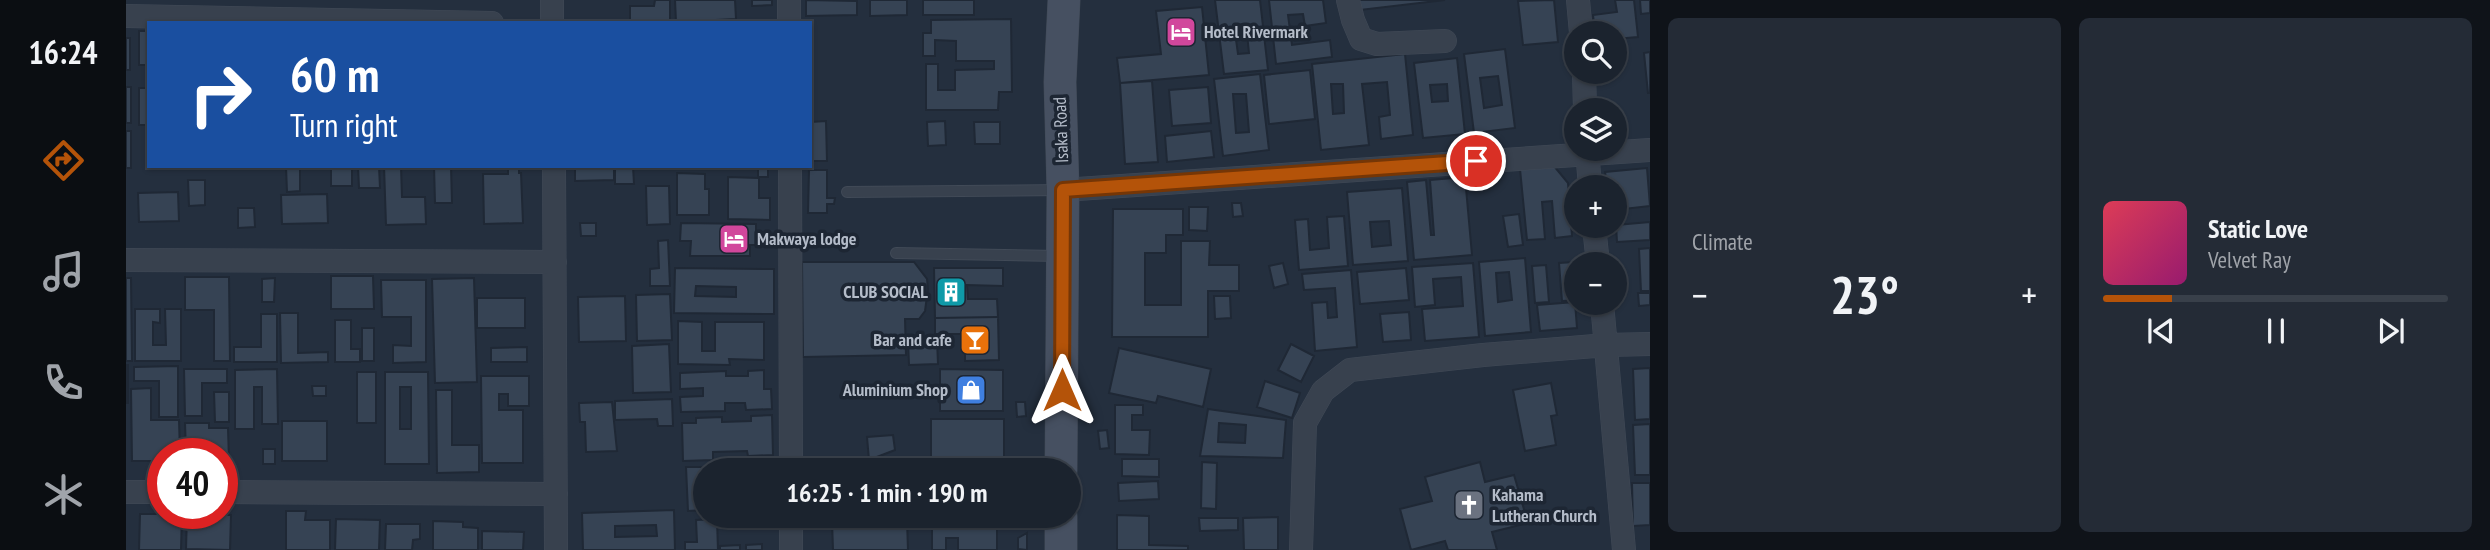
<!DOCTYPE html>
<html lang="en">
<head>
<meta charset="utf-8">
<style>
  body { margin:0; font-family:"PT Sans Narrow",sans-serif; background:#242b36; color:#f1f3f6; height:100vh; display:flex; flex-direction:column; font-size:26px; white-space:nowrap }
  * { box-sizing:border-box; margin:0 }
  p { font-size:23px; color:#a0a4aa }
  .icon { flex:none; width:38px; height:38px; fill:none; stroke:currentColor; stroke-width:2; stroke-linecap:round; stroke-linejoin:round }
  .map { position:relative; flex:1; overflow:hidden }
  .drawer { display:flex; flex-direction:column; gap:18px; padding:18px; background:#0f1319; width:840px }
  .drawer>* { flex:none }
  .top-card { position:absolute; left:21px; top:21px; width:665px; height:147px; border-radius:0px; box-shadow:0 2px 5px #0004,0 0 0 2px #39404a; background:#1a4fa0; color:#fff; overflow:hidden }
  .fabs { position:absolute; left:1438px; top:21px; display:grid; gap:14px }
  .fabs a { display:grid; place-items:center; width:63px; height:63px; border-radius:50%; background:#1b232e; box-shadow:0 2px 5px #0004,0 0 0 2px #39404a; font-size:35px }
  .speed { position:absolute; left:21px; top:438px; display:flex; gap:14px; font-size:35px; font-weight:700; text-align:center }
  .speed>* { display:grid; place-content:center; width:91px; height:91px; border-radius:50%; background:#1b232e; box-shadow:0 2px 5px #0004,0 0 0 2px #39404a; line-height:1 }
  .speed .limit { border:10px solid #d22; background:#fff; color:#111 }
  .pin { position:absolute; display:grid; place-items:center; width:60px; height:60px; color:#fff; margin:-30px; border:4px solid #fff; border-radius:50%; box-shadow:0 2px 7px #0007 }
  .me { position:absolute; width:77px; margin:-38px; rotate:0deg; stroke-linejoin:round; filter:drop-shadow(0 0 5px #0008) }
  .turn { display:flex; align-items:center; gap:24px; height:147px; padding:0 28px; font-size:32px }
  .turn .icon { width:91px; height:91px; stroke-width:2.5 }
  .turn b { display:block; font-size:49px; line-height:60px }
  .big { font-size:52px; font-weight:600; line-height:1.1 }
  .drawer .tile { flex:1; display:flex; flex-direction:column; justify-content:center; gap:10px; min-width:0; padding:0 24px; border-radius:10px; background:#242b36 }
  .song { display:flex; align-items:center; gap:21px }
  .cover { width:84px; height:84px; border-radius:10px; background:linear-gradient(135deg,hsl(350 70% 55%),hsl(320 70% 35%)) }
  .played { height:7px; border-radius:4px; background:linear-gradient(90deg,#b45309 20%,#39404a 20%) }
  .keys { display:flex; justify-content:space-around; direction:ltr }
  .heat { display:flex; justify-content:space-between; align-items:center; font-size:38px; direction:ltr }
  .drawer .tiles { flex:1; display:grid; gap:18px; grid-template-columns:repeat(2,1fr) }
  .trip { position:absolute; left:567px; top:458px; width:388px; height:70px; border-radius:35px; background:#1b232e; box-shadow:0 2px 5px #0004,0 0 0 2px #39404a; font-weight:600; line-height:70px; text-align:center }
  main { display:flex; flex:1; min-height:0 }
  .menu { display:flex; flex-direction:column; width:126px; justify-content:space-around; align-items:center; background:#0b0e12; color:#a0a4aa }
  .menu .icon { width:49px; height:49px }
  .menu .on { color:#b45309 }
  .menu b { font-size:32px; color:#f1f3f6 }
  .map>svg:first-child { display:block }
  .building { fill:#364354; stroke:#1f2835; stroke-width:2; fill-rule:evenodd }
  .lines { fill:none; stroke-linecap:round; stroke-linejoin:round }
  .lane-casing { stroke:#414a57; stroke-width:12 }
  .street-casing { stroke:#414a57; stroke-width:24 }
  .secondary-casing { stroke:#414a57; stroke-width:33 }
  .lane { stroke:#38414e; stroke-width:10 }
  .street { stroke:#38414e; stroke-width:23 }
  .secondary { stroke:#465061; stroke-width:32 }
  .route-casing { stroke:#753606; stroke-width:18 }
  .route { stroke:#b45309; stroke-width:12 }
  .labels { text-anchor:middle; stroke-width:7; stroke-linejoin:round; paint-order:stroke }
  .poi-label { font-size:18px; font-weight:bold; fill:#b4bcc9; stroke:#1d2633; text-anchor:start }
  .street-label { font-size:18px; fill:#b4bcc9; stroke:#1d2633 }
</style>
</head>
<body>
<main>
<nav class="menu">
<b>16:24</b>
<svg class="icon on" aria-label="directions" viewBox="0 0 24 24"><path d="M12 3l9 9-9 9-9-9zM9 14v-3h6M13 9l2 2-2 2"/></svg>
<svg class="icon" aria-label="music" viewBox="0 0 24 24"><path d="M9 18V5l10-2v13"/><circle cx="6" cy="18" r="3"/><circle cx="16" cy="16" r="3"/></svg>
<svg class="icon" aria-label="phone" viewBox="0 0 24 24"><path d="M5 4h4l2 5-3 2q2 4 5 5l2-3 5 2v4C11 20 4 13 5 4z"/></svg>
<svg class="icon" aria-label="climate" viewBox="0 0 24 24"><path d="M12 3v18M4 7l16 10M4 17L20 7"/></svg>
</nav>
<div class="map">
<svg width="1524" height="550" viewBox="0 0 1524 550">
  <rect width="100%" height="100%" fill="#242f3e"/>
  <path class="building" d="M529,0H544V23H504V6H528Z
    M549,0H609L610,19L550,22Z
    M626,0H646V5L626,6Z
    M680,0L731,1V15L680,16Z
    M744,0H781V15L744,16Z
    M797,0H848V15H797Z
    M1089,0H1134L1142,70L1098,74ZM1120,24L1123,53L1112,54L1108,25Z
    M1143,0H1197L1200,23L1179,26L1177,14L1162,15L1166,45L1204,40L1206,57L1150,64Z
    M1233,0H1319L1234,10Z
    M1428,0L1432,42L1397,45L1392,1Z
    M1489,0H1508L1512,37L1489,39V33H1469L1467,15L1491,12Z
    M1514,0H1524V13L1515,14Z
    M1076,7L1083,75L994,83L991,58L1035,54L1030,11Z
    M885,19L886,92H873L872,110H800V64H812V90H829V70L868,69V61H830V41L809,40V56H797V33H805V20Z
    M13,31H23V65H13Z
    M0,38H4V70H0Z
    M1379,49L1389,128L1348,133L1338,54ZM1372,76L1376,105L1358,108L1354,78Z
    M1524,52V93H1522L1518,53Z
    M1279,54L1287,135L1255,139L1253,117L1264,115L1261,82L1236,84L1243,145L1195,150L1186,64ZM1205,84H1217L1218,113L1207,114Z
    M1331,58L1339,134L1297,138L1288,63ZM1321,84L1322,101L1306,102L1304,85Z
    M1184,70L1189,119L1143,124L1138,75Z
    M1134,74L1143,150L1097,156L1088,79ZM1107,94H1120L1123,132L1110,133Z
    M1026,81L1032,162L999,164L994,83Z
    M0,87H5V123H0Z
    M1082,87L1085,123L1046,126L1043,90Z
    M13,88H21L23,125H13Z
    M700,121L701,161H684V122Z
    M819,121L820,145L802,146L801,122Z
    M848,122H874V144H849Z
    M0,131H5V168H0Z
    M1085,131L1088,157L1041,162L1039,136Z
    M205,166H226V186H205Z
    M232,166H253L254,188H233Z
    M258,166H275L276,197H299L300,224L260,225Z
    M308,166H325L326,203H309Z
    M382,166H393V173H395L397,223L358,224L357,174H382Z
    M449,166H488V180L449,181Z
    M489,166H507L508,184H489Z
    M1428,166L1442,183L1446,236L1429,238L1426,201L1416,202L1419,239L1401,240L1394,169Z
    M160,167H174V191L161,192Z
    M632,167H642V177H632Z
    M1521,168L1524,206L1489,210V187H1481L1479,172Z
    M683,170H701V198H709L708,204H701V213H682Z
    M551,173L579,174V189H583V215H551Z
    M602,177L633,178V198H644V220L602,219Z
    M1339,177L1346,255L1288,260L1281,182L1300,180L1305,235H1308L1304,180Z
    M62,180H79V205L63,206Z
    M520,186H543L544,224L521,225Z
    M1276,188L1282,261L1227,265L1221,192ZM1263,221L1265,245L1246,247L1244,222Z
    M52,192L53,221L13,222L12,193Z
    M201,194L202,223L156,224L155,195Z
    M1106,203H1115L1117,216L1107,217Z
    M1063,207H1082L1081,231L1063,230Z
    M112,208H128L129,227L112,228Z
    M987,209H1057V235H1040V253H1019V305H1055V241H1084L1083,265H1113V291H1082V337H986Z
    M1393,214L1397,245L1382,247L1377,216Z
    M1218,216L1222,266L1173,270L1169,220L1182,219L1184,250L1203,248L1201,217Z
    M1524,222V240L1491,242L1490,225Z
    M454,223H470V236H455Z
    M555,223L630,224V245H624V256H564L565,241H554Z
    M542,240L544,286H524V269L533,268L532,241Z
    M1524,248V291H1515L1513,249Z
    M1399,258L1405,332L1359,336L1353,262ZM1383,272L1386,300L1372,302L1370,273Z
    M676,262H788L801,279L802,289L799,311L793,319H779L780,355L677,357Z
    M1448,262L1451,300L1436,301L1433,263Z
    M1157,263L1162,284L1148,288L1143,266Z
    M1347,263L1353,337L1299,341L1296,309L1337,306L1335,277L1307,279L1309,305L1289,307L1286,267Z
    M1420,265L1423,302L1409,303L1406,266Z
    M549,268L648,269V314L548,313ZM570,286L610,287V297L569,296Z
    M808,268H877V286L841,285L842,299H871L872,317L809,318Z
    M1280,268L1283,300L1234,304L1231,272Z
    M1225,270L1231,347L1189,351L1186,303L1201,302L1202,318L1211,317L1209,288L1178,290L1176,274Z
    M205,276H247L248,309H205Z
    M59,277H103L104,361H88V310H59Z
    M0,278H5L6,361H0Z
    M149,278L148,302H136V279Z
    M348,278L351,382L309,383L306,279Z
    M255,280H300V362L267,363V345L285,346V317H256Z
    M1512,293H1524V305L1513,306Z
    M544,294L546,340L511,341L510,295Z
    M499,296L500,341L453,342L452,297Z
    M1088,296H1104L1105,318L1089,319Z
    M351,298H399V328H351Z
    M1449,302L1451,328L1414,331L1411,305Z
    M9,309H34V323L27,322V345H40L39,309H55V361H9Z
    M1283,312L1285,340L1257,342L1254,314Z
    M154,313H172V353L202,352V362L155,363Z
    M135,314H151V362H108V347H135Z
    M872,317L873,360L839,361V334H809V318Z
    M209,320H225V349H234V362H209Z
    M552,321L576,322V351H589V322H638V360L603,359L604,365L552,364Z
    M236,328H248V361H236Z
    M811,339L812,364L783,365L782,341Z
    M543,344L545,392L507,393L506,346Z
    M1165,344L1188,356L1175,382L1152,370Z
    M401,347V362H365V348Z
    M993,348L1085,369L1077,407L1032,396L1030,403L983,393Z
    M0,365H2V403H0Z
    M52,366V417H33V381H8V367Z
    M1524,368V419L1509,420L1507,369Z
    M58,369H101V383H76V416H59Z
    M151,369L152,424H136V387H128V429H109V370Z
    M814,369L877,370V411H814Z
    M638,370V389H645L646,409L620,410L619,403H599V411L555,412L554,397L577,396V388L554,389V373L600,371V376H622V371Z
    M231,372H250V423H231Z
    M259,372H302L303,464H259ZM274,387H285V429H274Z
    M355,376H403V406H382V394H373V410H397V463H356Z
    M1139,381L1174,393L1166,418L1131,407Z
    M1425,383L1431,415L1425,416L1430,445L1399,451L1387,390Z
    M186,386H200V396H187Z
    M25,388V420H53L54,453H37V461H6L5,389Z
    M310,390H326V445H353V472L311,473Z
    M88,392H103V422H89Z
    M546,399L547,426H532L531,419L489,420V401Z
    M486,402L491,451L460,452L459,422H454L453,403Z
    M890,402H899L900,416L891,417Z
    M989,405H1017V415H1006V430H1024L1023,455L989,454Z
    M1082,409L1160,420L1157,458L1074,456ZM1093,423L1120,425L1119,443L1092,442Z
    M646,415L647,455L622,456L621,451L587,452V460L557,461L556,423H570V418L596,417V422L625,421V416Z
    M805,419H878V461L805,462Z
    M156,421H201V461H156Z
    M59,423H83V428H102L103,460H96V453H60Z
    M1524,424V475H1509L1507,425Z
    M981,430L983,448L974,449L972,431Z
    M767,435L769,450L743,460L741,437Z
    M137,449H149V464H137Z
    M996,459H1033V477L996,476Z
    M1076,462L1091,463L1090,509L1075,508Z
    M1354,462L1359,482L1388,475L1402,523L1366,532L1371,550H1322L1319,541L1285,550L1274,509L1306,501L1299,477Z
    M560,467H577L579,510L562,511Z
    M1032,481L1033,499L993,501L992,483Z
    M1506,483H1524V525L1507,526Z
    M548,510L549,550H457L456,513ZM530,525L531,536L489,537V526Z
    M160,511H180L179,520H204V550H160Z
    M14,514H56L55,550H13Z
    M61,514L105,515L104,550L60,549Z
    M991,515L1023,516V545L1062,546V550H991Z
    M598,516H622V527H598Z
    M806,516H871V550H832V538H820V550H806Z
    M1152,517V550H1118L1117,518Z
    M1073,518H1112V530L1074,531Z
    M210,519L254,520L253,550H209Z
    M591,519L592,550H559V542H571L570,520Z
    M781,520L782,550H707L706,521Z
    M307,521L337,522V527L352,528V550H307Z
    M260,524H294V539L287,540L286,550H259Z
    M356,531L398,532L397,550H356Z
    M901,533V550L892,549V538Z
    M636,544V550H620V545Z
    M614,545V550H594V546Z"/>
  <g class="lines">
    <g class="lane-casing">
      <path id="lane" d="M721,192L936,190
        M770,253L932,256"/>
    </g>
    <g class="street-casing">
      <path id="street" d="M663,0V23
        M1222,0L1227,20L1235,39L1251,44L1319,41
        M1452,0L1455,33
        M0,16L366,23
        M426,23V0
        M1458,72L1459,110
        M1461,149L1464,187
        M428,166L430,550
        M664,166L665,471
        M937,190L1524,150
        M1468,226L1472,264
        M0,260L429,262
        M1476,303L1498,550
        M0,492H37
        M96,492L430,494
        M665,516V550
        M1175,550L1179,423L1197,391L1224,370L1357,355L1481,345L1524,344"/>
    </g>
    <g class="secondary-casing">
      <path id="secondary" d="M935,471L937,190L934,82L938,0
        M935,550V516"/>
    </g>
    <use href="#lane" class="lane"/>
    <use href="#street" class="street"/>
    <use href="#secondary" class="secondary"/>
  </g>
  <g class="lines">
    <g class="route-casing">
      <path id="route" d="M936,390L937,190L1350,161"/>
    </g>
    <use href="#route" class="route"/>
  </g>
  <defs>
    <g id="hotel-square" transform="scale(1.575)"><rect x="-9" y="-9" width="18" height="18" rx="4" fill="#d1479c" stroke="#1d2633"/><path d="M-6-4.5h1.5V1H6V5H4.5V3h-9V5H-6ZM-4 0a1.8 1.8 0 1 1 3.6 0ZM.5 0V-2.5h3Q6-2.5 6 0Z" fill="#fff"/></g>
    <g id="building-square" transform="scale(1.575)"><rect x="-9" y="-9" width="18" height="18" rx="4" fill="#0f9aa8" stroke="#1d2633"/><path d="M-4-6H4V6H1V3H-1V6H-4ZM-2.5-4.3h1.7v1.8h-1.7ZM.8-4.3h1.7v1.8H.8ZM-2.5-1h1.7V.8h-1.7ZM.8-1h1.7V.8H.8Z" fill="#fff"/></g>
    <g id="bar-square" transform="scale(1.575)"><rect x="-9" y="-9" width="18" height="18" rx="4" fill="#e8710a" stroke="#1d2633"/><path d="M-6-5H6L.8 .8V4.5H3.5V6h-7V4.5H-.8V.8Z" fill="#fff"/></g>
    <g id="shop-square" transform="scale(1.575)"><rect x="-9" y="-9" width="18" height="18" rx="4" fill="#3f7fe0" stroke="#1d2633"/><path d="M-5-2.5h2.3a2.7 3.5 0 0 1 5.4 0H5L5.5 6h-11ZM-1.5-2.5h3a1.5 2.3 0 0 0-3 0Z" fill="#fff"/></g>
    <g id="church-square" transform="scale(1.575)"><rect x="-9" y="-9" width="18" height="18" rx="4" fill="#6b7280" stroke="#1d2633"/><path d="M-1.2-6h2.4v3.5h3.3v2.4h-3.3V6h-2.4V-.1h-3.3v-2.4h3.3Z" fill="#fff"/></g>
  </defs>
  <g fill-rule="evenodd">
    <use href="#hotel-square" x="1055" y="32"/>
    <use href="#hotel-square" x="608" y="239"/>
    <use href="#building-square" x="825" y="292"/>
    <use href="#bar-square" x="849" y="340"/>
    <use href="#shop-square" x="845" y="390"/>
    <use href="#church-square" x="1343" y="505"/>
  </g>
  <g class="labels">
    <g class="poi-label">
      <text x="1078" y="38">Hotel Rivermark</text>
      <text x="631" y="245">Makwaya lodge</text>
      <text x="802" y="298" text-anchor="end">CLUB SOCIAL</text>
      <text x="826" y="346" text-anchor="end">Bar and cafe</text>
      <text x="822" y="396" text-anchor="end">Aluminium Shop</text>
      <text x="1366" y="501">Kahama<tspan x="1366" dy="21">Lutheran Church</tspan></text>
    </g>
    <g class="street-label">
      <text transform="translate(935 130) rotate(-92)" y="6">Isaka Road</text>
    </g>
  </g>
</svg>
<div class="fabs">
<a><svg class="icon" aria-label="search" viewBox="0 0 24 24"><circle cx="10" cy="10" r="6"/><path d="M15 15l6 6"/></svg></a>
<a><svg class="icon" aria-label="layers" viewBox="0 0 24 24"><path d="M12 4l9 5-9 5-9-5zM3 14l9 5 9-5"/></svg></a>
<a>+</a>
<a>−</a>
</div>
<div class="speed"><div class="limit">40</div></div>
<div class="pin" style="left:1350px;top:161px;background:#d93025"><svg class="icon" aria-label="arrive" viewBox="0 0 24 24"><path d="M6 21V4h12l-3 4 3 4H6"/></svg></div>
<svg class="me" style="left:936px;top:390px" viewBox="-20 -20 40 40"><path d="M0-17L14 15 0 8-14 15z" fill="#b45309" stroke="#fff" stroke-width="4"/></svg>
<div class="trip">16:25 · 1 min · 190 m</div>
<div class="top-card">
<div class="turn"><svg class="icon" aria-label="right" viewBox="0 0 24 24"><path d="M7 20v-9h11M14 6l5 5-5 5"/></svg><div><b>60 m</b>Turn right</div></div>
</div>
</div>
<section class="drawer">
<div class="tiles">
<div class="tile"><p>Climate</p>
<div class="heat"><a>−</a><b class="big">23°</b><a>+</a></div>
</div>
<div class="tile">
<div class="song"><i class="cover"></i><div><b>Static Love</b><p>Velvet Ray</p></div></div>
<div class="played"></div>
<div class="keys"><svg class="icon" aria-label="previous" viewBox="0 0 24 24"><path d="M18 5L8 12l10 7zM5 5v14"/></svg><svg class="icon" aria-label="pause" viewBox="0 0 24 24"><path d="M8 5v14M16 5v14"/></svg><svg class="icon" aria-label="next" viewBox="0 0 24 24"><path d="M6 5l10 7-10 7zM19 5v14"/></svg></div>
</div>
</div>
</section>
</main>
</body>
</html>
